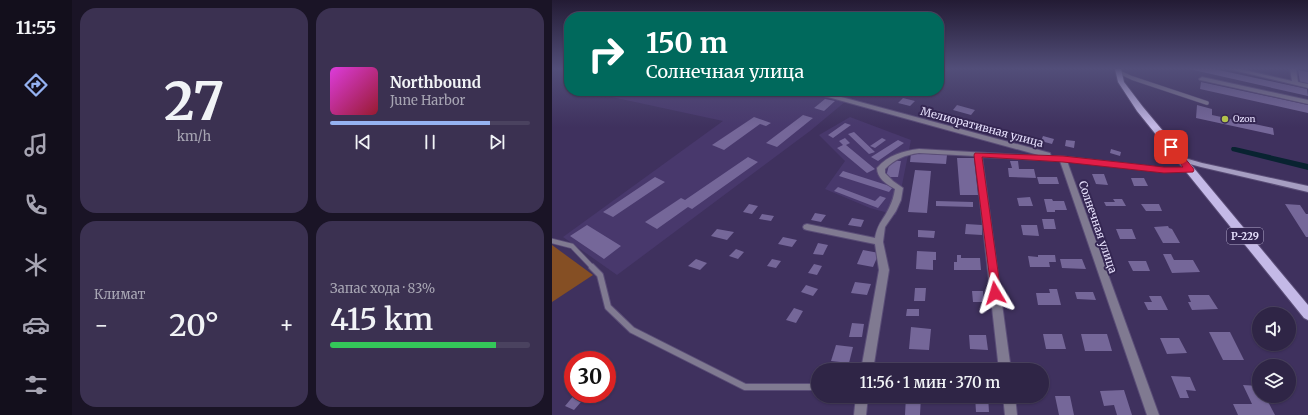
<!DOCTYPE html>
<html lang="ru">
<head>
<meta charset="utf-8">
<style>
  body { margin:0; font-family:Merriweather,serif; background:#3b3151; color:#f1f3f6; height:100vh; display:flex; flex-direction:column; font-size:15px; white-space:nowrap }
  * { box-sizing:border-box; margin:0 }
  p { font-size:13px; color:#a7a5b3 }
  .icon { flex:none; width:22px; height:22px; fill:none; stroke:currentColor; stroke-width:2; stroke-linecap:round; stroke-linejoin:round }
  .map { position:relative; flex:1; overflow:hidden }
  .sheet { display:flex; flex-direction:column; gap:8px; padding:8px; background:#1a1426; width:480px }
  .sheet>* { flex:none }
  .top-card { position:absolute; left:12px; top:12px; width:380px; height:84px; border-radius:16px; box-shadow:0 1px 3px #0004,0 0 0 1px #4a425f; background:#00695c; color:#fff; overflow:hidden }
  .controls { position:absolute; left:700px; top:307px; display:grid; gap:8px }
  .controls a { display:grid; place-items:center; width:44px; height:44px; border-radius:50%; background:#2f2546; box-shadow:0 1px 3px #0004,0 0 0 1px #4a425f; font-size:20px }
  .speed { position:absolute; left:12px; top:351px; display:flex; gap:8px; font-size:20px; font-weight:700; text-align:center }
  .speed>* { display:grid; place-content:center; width:52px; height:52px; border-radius:50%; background:#2f2546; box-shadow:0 1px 3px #0004,0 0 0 1px #4a425f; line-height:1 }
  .speed .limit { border:6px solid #d22; background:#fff; color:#111 }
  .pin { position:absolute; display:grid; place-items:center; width:34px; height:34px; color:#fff; margin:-17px; border-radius:8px; box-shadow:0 2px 6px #0006 }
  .me { position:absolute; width:44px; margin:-22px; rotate:353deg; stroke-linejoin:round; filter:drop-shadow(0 0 3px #0008) }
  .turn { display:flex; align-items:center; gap:14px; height:84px; padding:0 16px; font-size:18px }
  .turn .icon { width:52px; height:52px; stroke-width:2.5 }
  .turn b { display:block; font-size:28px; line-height:34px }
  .big { font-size:30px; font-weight:600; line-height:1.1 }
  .sheet .widget { flex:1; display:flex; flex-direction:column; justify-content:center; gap:6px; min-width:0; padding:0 14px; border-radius:16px; background:#3b3151 }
  .sheet .dial { align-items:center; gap:0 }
  .dial b { font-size:52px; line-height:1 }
  .song { display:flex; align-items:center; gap:12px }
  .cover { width:48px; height:48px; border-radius:6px; background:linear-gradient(135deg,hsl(300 70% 55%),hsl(350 70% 35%)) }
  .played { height:4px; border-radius:2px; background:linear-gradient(90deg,#95b2f1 80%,#4a425f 80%) }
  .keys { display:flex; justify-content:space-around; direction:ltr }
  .heat { display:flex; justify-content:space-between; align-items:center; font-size:22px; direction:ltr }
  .charge { height:6px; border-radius:3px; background:linear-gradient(90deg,#34c759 83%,#4a425f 0) }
  .sheet .tiles { flex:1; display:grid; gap:8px; grid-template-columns:repeat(2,1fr) }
  .trip { position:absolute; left:259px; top:363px; width:238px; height:40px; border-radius:20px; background:#2f2546; box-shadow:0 1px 3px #0004,0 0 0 1px #4a425f; font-weight:600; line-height:40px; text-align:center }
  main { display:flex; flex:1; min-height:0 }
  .tabs { display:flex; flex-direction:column; width:72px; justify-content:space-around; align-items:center; background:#130f1c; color:#a7a5b3 }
  .tabs .icon { width:28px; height:28px }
  .tabs .active { color:#95b2f1 }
  .tabs b { font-size:18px; color:#f1f3f6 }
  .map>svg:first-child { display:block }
  .built { fill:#48386c }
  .green { fill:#854f24 }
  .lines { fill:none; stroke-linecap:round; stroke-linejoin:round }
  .canal { fill:#092331; fill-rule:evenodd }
  .building { fill:#756799 }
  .lane-far2-casing { stroke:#5a4d77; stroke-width:4.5 }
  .lane-far1-casing { stroke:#5a4d77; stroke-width:6 }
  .lane-casing { stroke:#5a4d77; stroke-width:8 }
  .street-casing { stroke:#5a4d77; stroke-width:2 }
  .secondary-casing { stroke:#5a4d77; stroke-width:2 }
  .primary-casing { stroke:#5a4d77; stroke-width:2 }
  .lane-far2 { stroke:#807a91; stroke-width:3.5 }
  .lane-far1 { stroke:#807a91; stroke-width:4.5 }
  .lane { stroke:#807a91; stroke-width:6 }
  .street { fill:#807a91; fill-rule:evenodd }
  .secondary { fill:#a69ec2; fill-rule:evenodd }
  .primary { fill:#c4b9e7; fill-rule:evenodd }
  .route { fill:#e11d48; stroke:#92132f }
  .poi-dot { fill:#b2c24b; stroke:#352753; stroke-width:1.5 }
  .labels { text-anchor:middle; stroke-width:4; stroke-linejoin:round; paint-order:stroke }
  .far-poi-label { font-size:9px; fill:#e7e1fd; stroke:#352753; text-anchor:start }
  .shield { fill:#352753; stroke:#b2a9ca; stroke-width:1 }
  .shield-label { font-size:10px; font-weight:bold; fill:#e7e1fd }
  .street-label { font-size:11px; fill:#e7e1fd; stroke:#352753 }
</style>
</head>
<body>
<main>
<nav class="tabs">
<b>11:55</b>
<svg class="icon active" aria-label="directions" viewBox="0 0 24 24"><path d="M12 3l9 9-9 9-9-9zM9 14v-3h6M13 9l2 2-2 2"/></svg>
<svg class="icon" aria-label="music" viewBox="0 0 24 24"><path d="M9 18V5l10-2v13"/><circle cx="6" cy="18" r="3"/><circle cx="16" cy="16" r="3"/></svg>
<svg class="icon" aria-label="phone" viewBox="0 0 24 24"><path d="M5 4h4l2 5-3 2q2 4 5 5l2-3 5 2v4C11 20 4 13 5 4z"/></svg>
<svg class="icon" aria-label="climate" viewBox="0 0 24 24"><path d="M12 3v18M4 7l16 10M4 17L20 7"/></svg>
<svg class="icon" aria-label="car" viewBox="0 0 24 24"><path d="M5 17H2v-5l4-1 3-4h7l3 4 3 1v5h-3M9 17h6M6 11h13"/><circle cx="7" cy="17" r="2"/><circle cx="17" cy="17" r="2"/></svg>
<svg class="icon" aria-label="filters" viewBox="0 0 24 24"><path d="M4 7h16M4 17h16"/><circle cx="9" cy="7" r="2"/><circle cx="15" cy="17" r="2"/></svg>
</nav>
<section class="sheet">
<div class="tiles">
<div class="widget dial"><b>27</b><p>km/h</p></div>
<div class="widget">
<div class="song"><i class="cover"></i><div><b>Northbound</b><p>June Harbor</p></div></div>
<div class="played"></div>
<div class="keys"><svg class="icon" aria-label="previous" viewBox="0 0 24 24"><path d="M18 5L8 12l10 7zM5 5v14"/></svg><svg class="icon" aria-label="pause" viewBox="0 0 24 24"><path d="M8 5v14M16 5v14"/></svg><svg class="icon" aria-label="next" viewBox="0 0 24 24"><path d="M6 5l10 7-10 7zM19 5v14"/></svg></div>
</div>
<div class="widget"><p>Климат</p>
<div class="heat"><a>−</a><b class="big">20°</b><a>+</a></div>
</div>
<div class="widget"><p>Запас хода · 83%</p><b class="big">415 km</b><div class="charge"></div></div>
</div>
</section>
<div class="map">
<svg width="756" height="415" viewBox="0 0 756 415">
  <rect width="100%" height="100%" fill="#3f315e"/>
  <path class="built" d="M41,91H306L258,131L65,275L11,237L171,121L41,93Z
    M298,117L359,140L344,215L318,208L273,189L293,161L267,135Z"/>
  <path class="green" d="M0,245L41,275L0,302Z"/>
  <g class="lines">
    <path class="canal" d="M680,147H683L756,164V170L680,151L679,149Z"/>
  </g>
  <path class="building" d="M637,69H662L755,89L756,96Z
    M746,70L756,72V84L748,83Z
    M649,82L756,105V113L648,89Z
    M351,98L363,101L358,106L346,103Z
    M273,99L283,101L272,111L262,108Z
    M405,105L423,110L419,115L401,110Z
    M645,105L660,109V115L721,128L722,135L644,118Z
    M251,115L261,118L225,147L214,143Z
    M202,117L219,123L214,126L208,124L172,150L160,145Z
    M293,123L299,125L281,138L276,135Z
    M302,132L323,152L317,154L296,134Z
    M491,136L502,139L500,144L489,141Z
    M293,138L298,143L294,145L323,169L315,173L285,148L291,145L287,141Z
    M330,138L334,140L323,148L318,146Z
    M346,140L352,143L326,161L319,157Z
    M514,140L523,141L522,148L513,146Z
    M559,149L569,152L568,156L558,153Z
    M359,153L395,155L394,164L358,162Z
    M196,157L206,162L140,209L136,207L105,229L93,222L129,198L133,200Z
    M405,158H422L426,195H408Z
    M338,161H349L346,177H334Z
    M458,161H466L467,169H482L484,178L457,177L456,168H460Z
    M363,170L379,171L375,213L356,212Z
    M291,171L341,187L337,192L287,176Z
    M540,174H552L556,185L544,184Z
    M103,177L113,182L61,217L51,212Z
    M485,177H505L507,184H487Z
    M579,178H592L596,186H582Z
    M286,187L323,201L328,196L334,198L326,208L282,191Z
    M478,197L481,206H467L465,198Z
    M492,199H500L501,201H512L515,210H503V212H495Z
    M561,199H570L574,206H554L552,202H563Z
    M384,201L421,202V207L384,206Z
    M197,204L206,206L200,214L191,212Z
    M589,204H607L610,211H594Z
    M733,204L748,205L754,214H756V237H754Z
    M263,213L274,215L269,222L259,220Z
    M210,214L222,216L219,221L207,219Z
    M300,218L312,220L309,227L296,225Z
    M490,219H502L504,229H492Z
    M414,224L430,225V235L413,234Z
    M35,225L69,246L52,259L18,236Z
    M469,225H485L487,236L471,235Z
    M616,226L617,228L620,229L628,243H611L602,227Z
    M165,229L182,232L175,240L159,236Z
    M564,229H580L584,239H568Z
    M366,230L383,231L382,238L366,237Z
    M231,237L245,240L240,247L226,244Z
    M266,243L276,245L271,255L261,254Z
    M184,249L192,252L186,259L177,256Z
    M311,250L327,253L321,267L305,264Z
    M365,251L384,252V260H381V270L364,269Z
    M611,254H619L622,260H641L648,272L620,273Z
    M405,255H409V258H428L429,270H402V262H405Z
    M486,255H503L504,262H497L498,267H478L476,256L486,257Z
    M144,259L155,263L148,270L136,266Z
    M220,259L229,261L224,268L215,266Z
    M508,259H530L534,269L510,268Z
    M576,261H594L598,271H581Z
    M262,264L270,266L265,275L256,273Z
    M303,282L319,284L315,295L299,293Z
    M254,285L266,289L261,296L249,292Z
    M363,288H374L373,301H362Z
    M497,289H505L509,305H486L484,293H498Z
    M420,291H431L432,302H421Z
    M523,292H541L544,300L525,299Z
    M636,295H657L666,309L640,310L636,302H639Z
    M597,296H609L616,310H596L592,302H600Z
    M242,308L251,311L244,323L234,320Z
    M355,309H367V316H354Z
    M300,323L312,324L310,337H297Z
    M359,327L379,329L377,350L357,349Z
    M657,332H678L692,360H671Z
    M491,334H510L514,349H494Z
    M529,334H555L560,351H533Z
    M417,335H434L436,350L418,349Z
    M608,338H627L635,353L615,354Z
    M284,345L301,347L297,363L279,361Z
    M619,376L638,377L644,391L634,390L637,398H628Z
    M691,385L707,386V396H713L723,415H686L681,404H700Z
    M572,390L580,415H565L562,405L552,406L548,391Z
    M23,394H36L22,410L13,406Z
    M354,396H369L368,415H353Z
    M423,396H436L437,412H424Z
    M503,396H518L522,415H507Z"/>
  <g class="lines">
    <g class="lane-far2-casing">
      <path id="lane-far2" d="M567,72L580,78L655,103"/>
    </g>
    <g class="lane-far1-casing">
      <path id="lane-far1" d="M0,241L20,246L41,268"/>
    </g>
    <g class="lane-casing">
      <path id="lane" d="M40,267L48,275L56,307L80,330L193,387H266"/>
    </g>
    <g class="street-casing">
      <path id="street" d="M677,69H688L740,81L738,69H744L746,82L756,84V88Z
        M650,77L756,100V104L648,80L647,79Z
        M267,91L498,153L499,156H507L612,168H641L642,170L641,172H612L515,161L607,415H595L508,161L430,157L459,370H447L423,156L367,153C353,155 343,159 333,169V173L341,181L351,188L349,200L344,211L333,227L331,242L337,270L321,370H309L327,270L323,244L255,230L252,229L251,227L252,225L255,224L323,238C326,222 331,221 337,208C340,202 342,196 343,189C334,184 325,178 325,168C336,155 351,151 367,149L490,156L265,94V92Z
        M304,396H316L314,415H302Z
        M451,396H463L465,415H453Z"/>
    </g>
    <g class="secondary-casing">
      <path id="secondary" d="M627,157H629L650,163L756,186V192L649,167L627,161L625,159Z"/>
    </g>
    <g class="primary-casing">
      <path id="primary" d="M563,69H569L572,82L591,107L756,305V320L752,318L585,111L566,82Z"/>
    </g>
    <use href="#lane-far2" class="lane-far2"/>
    <use href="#lane-far1" class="lane-far1"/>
    <use href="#lane" class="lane"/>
    <use href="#street" class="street"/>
    <use href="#secondary" class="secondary"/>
    <use href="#primary" class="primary"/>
  </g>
  <linearGradient id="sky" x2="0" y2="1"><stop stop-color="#231b34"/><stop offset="0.54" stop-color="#524e79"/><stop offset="1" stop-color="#524e79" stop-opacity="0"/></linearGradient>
  <rect width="756" height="127" fill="url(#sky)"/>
  <path class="route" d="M616,145H622L641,168L642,170L641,172L612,173L511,162L430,157L449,293L447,296L443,298L440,296L422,155L423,153L511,156L612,167H631L615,147Z"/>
  <circle class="poi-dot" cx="673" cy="119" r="4"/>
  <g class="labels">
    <g class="far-poi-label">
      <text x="681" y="122">Ozon</text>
    </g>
    <rect class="shield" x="675" y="228" width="36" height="16" rx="3"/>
    <g class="shield-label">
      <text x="693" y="240">Р-229</text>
    </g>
    <g class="street-label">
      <text transform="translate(430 127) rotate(15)" y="4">Мелиоративная улица</text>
      <text transform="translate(546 227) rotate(71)" y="4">Солнечная улица</text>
    </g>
  </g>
</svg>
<div class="controls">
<a><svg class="icon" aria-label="sound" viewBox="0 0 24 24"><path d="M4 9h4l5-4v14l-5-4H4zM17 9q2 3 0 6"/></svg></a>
<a><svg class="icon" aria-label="layers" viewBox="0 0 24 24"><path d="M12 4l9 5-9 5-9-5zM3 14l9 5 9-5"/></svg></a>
</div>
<div class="speed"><div class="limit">30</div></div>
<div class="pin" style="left:619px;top:147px;background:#d93025"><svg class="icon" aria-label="arrive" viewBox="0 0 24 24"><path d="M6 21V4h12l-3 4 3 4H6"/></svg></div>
<svg class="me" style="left:443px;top:293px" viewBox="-20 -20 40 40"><path d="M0-17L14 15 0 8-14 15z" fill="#e11d48" stroke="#fff" stroke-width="4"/></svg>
<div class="trip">11:56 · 1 мин · 370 m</div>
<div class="top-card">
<div class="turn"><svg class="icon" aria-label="right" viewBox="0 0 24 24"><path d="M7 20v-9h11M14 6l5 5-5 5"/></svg><div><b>150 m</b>Солнечная улица</div></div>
</div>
</div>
</main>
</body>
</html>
